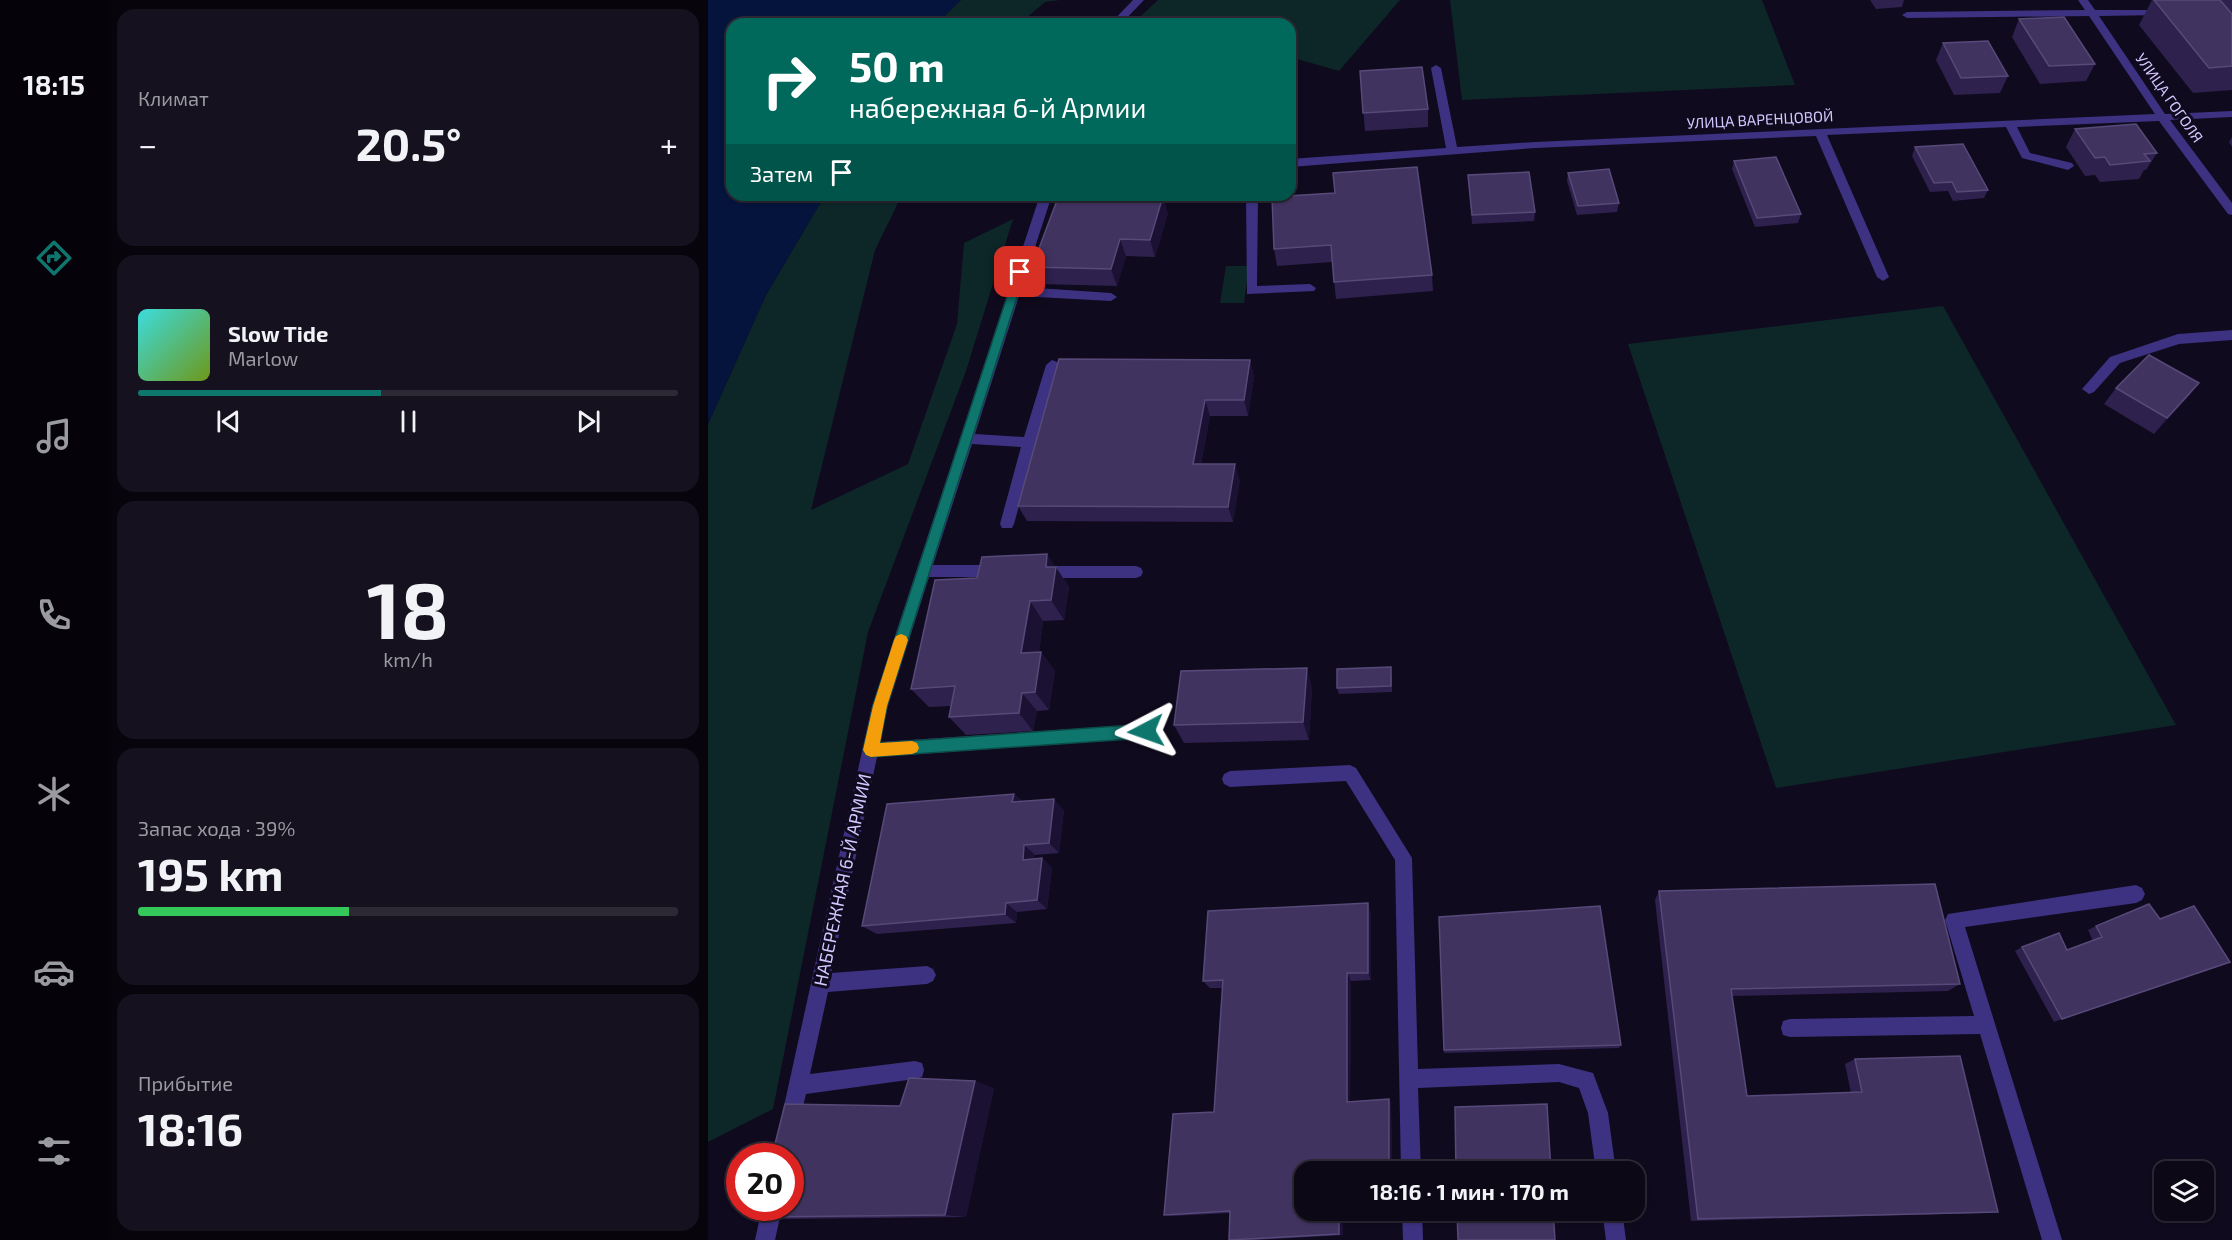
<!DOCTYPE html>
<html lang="ru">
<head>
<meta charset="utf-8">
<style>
  body { margin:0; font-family:"Exo 2",sans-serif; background:#15111f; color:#f1f3f6; height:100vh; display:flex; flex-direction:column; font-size:22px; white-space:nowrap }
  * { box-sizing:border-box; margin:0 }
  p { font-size:20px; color:#9a9aa1 }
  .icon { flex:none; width:33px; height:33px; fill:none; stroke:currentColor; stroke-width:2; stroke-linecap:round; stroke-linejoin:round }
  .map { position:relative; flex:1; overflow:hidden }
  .side { display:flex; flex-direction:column; gap:9px; padding:9px; background:#07040c; width:600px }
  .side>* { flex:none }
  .banner { position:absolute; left:18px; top:18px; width:570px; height:183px; border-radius:18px; box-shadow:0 2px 4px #0004,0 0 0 2px #2c2935; background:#00695c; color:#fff; overflow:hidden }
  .controls { position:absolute; left:1446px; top:1161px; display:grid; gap:12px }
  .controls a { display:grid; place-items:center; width:60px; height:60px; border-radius:12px; background:#0c0816; box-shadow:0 2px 4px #0004,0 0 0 2px #2c2935; font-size:30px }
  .speed { position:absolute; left:18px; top:1143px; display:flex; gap:12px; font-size:30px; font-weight:700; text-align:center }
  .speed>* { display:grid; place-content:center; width:78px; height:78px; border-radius:50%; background:#0c0816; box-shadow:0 2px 4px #0004,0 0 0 2px #2c2935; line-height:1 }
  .speed .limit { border:9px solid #d22; background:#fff; color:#111 }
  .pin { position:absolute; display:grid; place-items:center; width:51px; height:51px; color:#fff; margin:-26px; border-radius:12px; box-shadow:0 3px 9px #0006 }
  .me { position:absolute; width:66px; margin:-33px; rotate:266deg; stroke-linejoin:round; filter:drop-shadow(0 0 4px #0008) }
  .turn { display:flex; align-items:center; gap:21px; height:126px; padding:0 24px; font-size:27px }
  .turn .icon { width:78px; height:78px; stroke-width:2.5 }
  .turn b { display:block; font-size:42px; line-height:51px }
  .then { display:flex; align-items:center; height:57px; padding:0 24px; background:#0003; gap:12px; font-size:22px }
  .big { font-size:45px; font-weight:700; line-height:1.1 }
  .side .card { flex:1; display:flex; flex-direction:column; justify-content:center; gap:9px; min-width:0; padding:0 21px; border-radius:18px; background:#15111f }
  .side .dial { align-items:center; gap:0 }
  .dial b { font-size:78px; line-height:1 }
  .song { display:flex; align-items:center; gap:18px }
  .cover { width:72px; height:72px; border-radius:9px; background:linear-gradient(135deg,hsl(180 70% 55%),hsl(80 70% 35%)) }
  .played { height:6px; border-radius:3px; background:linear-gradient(90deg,#0f766e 45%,#2c2935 45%) }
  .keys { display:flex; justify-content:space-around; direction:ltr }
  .heat { display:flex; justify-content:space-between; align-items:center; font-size:33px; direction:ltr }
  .charge { height:9px; border-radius:4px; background:linear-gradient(90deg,#34c759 39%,#2c2935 0) }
  .trip { position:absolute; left:586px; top:1161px; width:351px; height:60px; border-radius:18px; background:#0c0816; box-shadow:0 2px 4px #0004,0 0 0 2px #2c2935; font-weight:700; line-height:60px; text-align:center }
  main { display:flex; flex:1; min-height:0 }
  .tabs { display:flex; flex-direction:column; width:108px; justify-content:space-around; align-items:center; background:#050309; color:#9a9aa1 }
  .tabs .icon { width:42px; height:42px }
  .tabs .on { color:#0f766e }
  .tabs b { font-size:27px; color:#f1f3f6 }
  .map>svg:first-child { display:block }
  .green { fill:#0d2628 }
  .water { fill:#05143c }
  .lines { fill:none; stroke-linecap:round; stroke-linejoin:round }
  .minor { fill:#3d3281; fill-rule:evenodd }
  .wall { fill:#2e214d }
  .shaded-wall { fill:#1b1132 }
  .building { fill:#403360; stroke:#574a79; stroke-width:1.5 }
  .route { fill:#0f766e; stroke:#0a4d48; stroke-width:1.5 }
  .slow { fill:#f59e0b }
  .labels { text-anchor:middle; stroke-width:6; stroke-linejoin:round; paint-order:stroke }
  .far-street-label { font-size:15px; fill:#d3c7ff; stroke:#100a1e }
  .street-label { font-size:18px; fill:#d3c7ff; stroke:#100a1e }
</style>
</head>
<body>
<main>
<nav class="tabs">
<b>18:15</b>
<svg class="icon on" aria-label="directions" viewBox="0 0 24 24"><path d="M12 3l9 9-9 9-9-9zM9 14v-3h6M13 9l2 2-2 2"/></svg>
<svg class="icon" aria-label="music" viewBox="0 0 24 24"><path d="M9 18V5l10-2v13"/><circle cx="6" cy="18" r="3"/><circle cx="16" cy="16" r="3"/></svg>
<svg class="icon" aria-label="phone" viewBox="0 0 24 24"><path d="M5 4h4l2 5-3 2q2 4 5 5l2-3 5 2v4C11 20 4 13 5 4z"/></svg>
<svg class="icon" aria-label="climate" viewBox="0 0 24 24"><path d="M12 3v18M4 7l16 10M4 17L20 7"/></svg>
<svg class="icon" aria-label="car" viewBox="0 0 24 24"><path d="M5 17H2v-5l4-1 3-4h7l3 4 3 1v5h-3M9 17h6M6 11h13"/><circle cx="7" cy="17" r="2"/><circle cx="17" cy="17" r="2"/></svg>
<svg class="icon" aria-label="filters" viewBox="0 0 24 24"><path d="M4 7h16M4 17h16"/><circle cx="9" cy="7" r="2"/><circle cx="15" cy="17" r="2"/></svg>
</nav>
<section class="side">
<div class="card"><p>Климат</p>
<div class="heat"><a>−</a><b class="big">20.5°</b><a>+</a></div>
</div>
<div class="card">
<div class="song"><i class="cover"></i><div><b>Slow Tide</b><p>Marlow</p></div></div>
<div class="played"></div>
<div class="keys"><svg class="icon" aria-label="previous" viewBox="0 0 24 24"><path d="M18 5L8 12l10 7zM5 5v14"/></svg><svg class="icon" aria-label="pause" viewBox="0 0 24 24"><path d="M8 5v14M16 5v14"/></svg><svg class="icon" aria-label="next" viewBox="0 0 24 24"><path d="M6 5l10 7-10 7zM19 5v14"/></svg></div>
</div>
<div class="card dial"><b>18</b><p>km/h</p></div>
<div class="card"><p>Запас хода · 39%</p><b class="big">195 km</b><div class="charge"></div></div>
<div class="card"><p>Прибытие</p><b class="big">18:16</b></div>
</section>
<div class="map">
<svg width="1524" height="1240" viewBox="0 0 1524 1240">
  <rect width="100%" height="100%" fill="#100a1e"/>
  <path class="green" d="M253,0H352L337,2L311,24H228Z
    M450,0H692L631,71L582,57V24H462L433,16Z
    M742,0H1054L1087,85L754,100Z
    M117,195H194L167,250L103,510L200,464L249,324L256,243L305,219L258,371L160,632L65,1109L0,1142V424L58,295Z
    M518,266H541L536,303H512Z
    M1235,306L1468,725L1068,788L920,344Z"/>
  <path class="water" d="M0,0H253L228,24H24V195H117L58,295L0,424Z"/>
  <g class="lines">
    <path class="minor" d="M425,0H436L413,24H402Z
      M1370,0H1380L1387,10H1459L1461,12L1456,15L1391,16L1457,114L1524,111V117L1462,120L1524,203V215L1520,214L1451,121L1309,127L1322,153L1364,163L1366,166L1360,170L1314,158L1298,127L1119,135L1181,277L1175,281L1169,277L1108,136L827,148L582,167V159L738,148L723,68L728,65L733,68L749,147L827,142L1447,114L1381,16L1199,18L1194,15L1199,12L1377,10Z
      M332,195H344L314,287L403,293L409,297L403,301L311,296L267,434L316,437L338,365L344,360L349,362L350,365L306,524L304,528H294L292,524L313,447L264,444L225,565H290L295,567L297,571L295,575L290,577H221L180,706L172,742L438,724L444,726L446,731L444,736L438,738L169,757L123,973L219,966L225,969L228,975L225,981L219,984L120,992L102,1074L207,1061L214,1063L216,1070L214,1077L207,1079L98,1094L82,1161V1156H65L164,706Z
      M538,195H550L549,286L602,284L608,288L606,291L539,294Z
      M1524,330V340L1471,344L1412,363L1386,392L1381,394L1374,389L1402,357L1470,334Z
      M332,566H428L433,568L435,572L433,576L428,578H332L327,576L325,572L327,568Z
      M642,765L648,768L704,858L710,1069L851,1064L885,1073L900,1113L908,1172H888L880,1113L871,1088L851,1082L710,1088L713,1172H693L687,860L638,781L522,787L516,784L514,779L516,774L522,771Z
      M1428,885L1434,888L1437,894L1434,900L1428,903L1257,927L1354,1240H1334L1272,1034L1082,1037L1075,1035L1073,1028L1075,1021L1082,1019L1266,1016L1237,920L1240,914Z
      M54,1208H74L67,1240H47Z
      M694,1210H714L715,1240H695Z
      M894,1210H914L918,1240H898Z"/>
  </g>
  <path class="wall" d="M1162,0H1196L1194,7L1168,9Z
    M1444,0H1524V12L1522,11L1524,14V90L1485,93L1431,25Z
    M1311,19L1387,64L1378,81L1332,84L1304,37Z
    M1235,43L1300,76L1292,93L1246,95L1228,60Z
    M652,71L720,109V127L657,131Z
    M1367,129L1449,153L1438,170H1436L1431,179L1392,182L1387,175L1377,176L1358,147Z
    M1524,137V147L1521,142Z
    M1207,147L1280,190L1276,198L1245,201L1240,191L1222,192L1204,156Z
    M1026,161L1093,214L1090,223L1047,227L1024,169Z
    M860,173L911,203L909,212L869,215L859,181Z
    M760,175L827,212L826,221L764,224Z
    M564,197L724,275L725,291L628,299L624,262L569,266L566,249Z
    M460,213L447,257L418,256L409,286L332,284L324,267Z
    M542,360L546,377L540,416H502L493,464L532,480L525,522L319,521L310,506Z
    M1491,383L1478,399L1446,434L1396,404L1408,388Z
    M347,567H348L361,587L356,620L335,621L331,652H333L347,671L341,710L329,711L325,731L258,735L241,717L243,706L221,707L203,689Z
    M684,674V692L631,694L629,688Z
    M604,687L601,740L476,743L466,725Z
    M306,794L314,801L356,810L351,853L327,855L326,859L334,858L344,868L339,909L309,912L308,923L169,934L154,926Z
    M951,891L1252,984L1240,991L1024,996L1039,1096L1143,1093L1137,1064L1147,1059L1290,1212L1276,1213L983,1221L947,900Z
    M663,912V980L643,981L642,1102L681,1099L683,1104L684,1172H597V1210H644L635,1211V1235L547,1240H521L522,1213L464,1216L456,1215L506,1112L514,988H502L495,981Z
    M731,917L913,1045L911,1048L736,1053Z
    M1452,919L1512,966L1346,1022L1307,951L1314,947L1359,950L1385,941L1380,930L1388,926Z
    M286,1088L258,1217L79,1219L50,1217L192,1106Z"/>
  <path class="shaded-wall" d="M455,196L460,213L447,257L442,240Z
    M412,239L418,256L409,286L403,269Z
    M542,360L546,377L540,416L536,400Z
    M1491,383L1478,399L1446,434L1459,418Z
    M497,400L502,416L490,479L485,464Z
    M527,464L532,480L525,522L520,507Z
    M339,554L361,587L356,620L343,600L338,567Z
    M322,601L335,621L328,673L313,653Z
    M333,652L347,671L341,710L327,692Z
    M599,668L604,687L601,740L595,722Z
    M314,693L329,711L325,731L311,713Z
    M306,794L316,804L304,802Z
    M346,799L356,810L351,853L341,843Z
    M316,845L327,855L325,869L315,860Z
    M334,858L344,868L339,909L329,900Z
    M298,903L309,912L308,923L297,914Z
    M660,903L663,912V980L660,973Z
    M1522,962L1512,966L1346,1022L1354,1019Z
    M639,973L643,981L642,1106L639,1102Z
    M267,1081L286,1088L258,1217L237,1215Z
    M681,1099L683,1104L684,1172H681Z
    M631,1210L635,1211V1235L631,1234Z"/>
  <path class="building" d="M1446,0H1512L1524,14V66L1501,68Z
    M1356,17L1387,64L1341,66L1311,19Z
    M1280,41L1300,76L1253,78L1235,43Z
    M714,67L720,109L655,113L652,71Z
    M1428,124L1449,153L1436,154L1442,161L1402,165L1397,157L1387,158L1367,129Z
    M1255,144L1280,190L1249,192L1244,182L1226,183L1207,147Z
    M1068,157L1093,214L1049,218L1026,161Z
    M709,167L724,275L626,282L623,245L566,249L564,197L627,193L625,173Z
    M901,169L911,203L870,206L860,173Z
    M821,172L827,212L764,215L760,175Z
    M351,195H430L455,196L442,240L412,239L403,269L324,267Z
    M1441,355L1491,383L1459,418L1408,388Z
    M351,359L542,360L536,400H497L485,464H527L520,507L310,506Z
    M339,554L338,567H348L343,600L322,601L313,653L333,652L327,692L314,693L311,713L241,717L247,686L203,689L227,580L269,578L274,557Z
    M683,667V686L629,688V669Z
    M599,668L595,722L466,725L473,671Z
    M306,794L304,802L346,799L341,843L316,845L315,860L334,858L329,900L298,903L297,914L154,926L179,804Z
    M1227,884L1252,984L1023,989L1039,1096L1154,1092L1147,1059L1252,1056L1290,1212L990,1219L951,891Z
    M660,903V973H639V1102L681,1099V1172H597V1210H631V1234L521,1240L522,1211L456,1215L465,1114L506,1112L515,980L495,981L500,911Z
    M1441,904L1452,919L1486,906L1522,962L1354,1019L1314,947L1351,933L1359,950L1394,937L1388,926Z
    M892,906L913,1045L736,1050L731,917Z
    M201,1078L267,1081L237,1215L50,1217L52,1208H82V1156H64L77,1104L192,1106Z
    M839,1104L843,1172H748L747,1107Z
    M749,1210H845L847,1240H750Z"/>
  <path class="route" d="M312,268L317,272L179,706L172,743L438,724L443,726L445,731L443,736L438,738L163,757L158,755L155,750L165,706L307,272Z"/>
  <path class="slow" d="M193,634L198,636L200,640L179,706L172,743L204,741L209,743L211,748L209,752L204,754L163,757L158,755L155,750L165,706L186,640L188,636Z"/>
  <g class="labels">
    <g class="far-street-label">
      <text transform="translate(1461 98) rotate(55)" y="5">УЛИЦА ГОГОЛЯ</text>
      <text transform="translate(1052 120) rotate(-3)" y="5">УЛИЦА ВАРЕНЦОВОЙ</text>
    </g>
    <g class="street-label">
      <text transform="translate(135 880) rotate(-78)" y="6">НАБЕРЕЖНАЯ 6-Й АРМИИ</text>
    </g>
  </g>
</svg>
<div class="controls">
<a><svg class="icon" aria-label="layers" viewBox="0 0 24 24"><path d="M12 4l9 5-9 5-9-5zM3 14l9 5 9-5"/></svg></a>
</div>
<div class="speed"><div class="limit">20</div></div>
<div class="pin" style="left:312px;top:272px;background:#d93025"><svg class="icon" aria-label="arrive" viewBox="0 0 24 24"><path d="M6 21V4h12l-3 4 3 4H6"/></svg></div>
<svg class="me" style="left:438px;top:731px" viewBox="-20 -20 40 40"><path d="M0-17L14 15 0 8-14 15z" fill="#0f766e" stroke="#fff" stroke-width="4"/></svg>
<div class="trip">18:16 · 1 мин · 170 m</div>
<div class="banner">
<div class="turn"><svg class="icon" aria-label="right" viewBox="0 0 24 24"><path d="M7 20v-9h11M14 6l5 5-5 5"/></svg><div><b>50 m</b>набережная 6-й Армии</div></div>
<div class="then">Затем<svg class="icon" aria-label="arrive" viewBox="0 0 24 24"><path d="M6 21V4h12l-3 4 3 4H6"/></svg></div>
</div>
</div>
</main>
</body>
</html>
